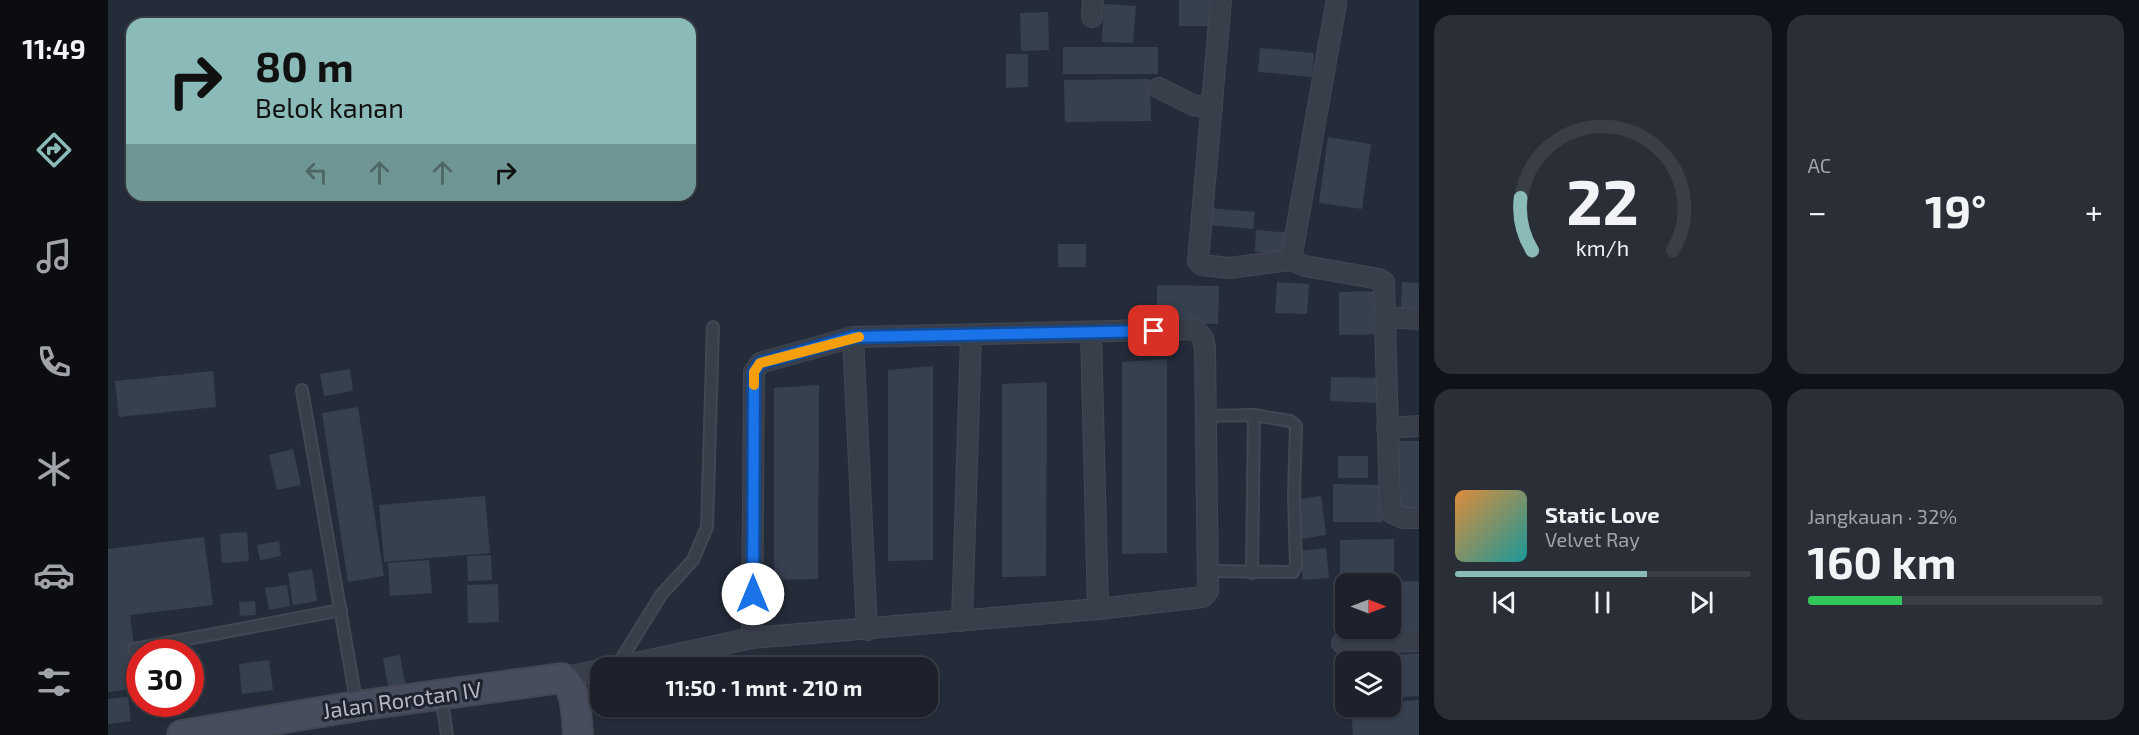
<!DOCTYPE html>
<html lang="id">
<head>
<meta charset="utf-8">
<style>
  body { margin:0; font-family:"Exo 2",sans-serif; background:#292e37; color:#f1f3f6; height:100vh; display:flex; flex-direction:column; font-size:22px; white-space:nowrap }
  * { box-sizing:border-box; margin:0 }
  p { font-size:20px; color:#a0a3a9 }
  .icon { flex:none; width:33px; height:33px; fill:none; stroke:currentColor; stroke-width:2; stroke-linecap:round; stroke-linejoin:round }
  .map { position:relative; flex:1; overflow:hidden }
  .panel { display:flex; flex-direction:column; gap:15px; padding:15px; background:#0f1218; width:720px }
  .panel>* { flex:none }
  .top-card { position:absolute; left:18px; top:18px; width:570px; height:183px; border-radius:18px; box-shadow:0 2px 4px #0004,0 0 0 2px #3a3e47; background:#8bbbb9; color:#111; overflow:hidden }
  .needle { width:39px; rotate:90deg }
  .buttons { position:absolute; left:1227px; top:573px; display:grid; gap:12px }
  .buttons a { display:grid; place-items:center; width:66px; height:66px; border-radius:12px; background:#1c212b; box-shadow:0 2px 4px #0004,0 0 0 2px #3a3e47; font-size:30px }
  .speed { position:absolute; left:18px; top:639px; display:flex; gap:12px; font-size:30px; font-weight:700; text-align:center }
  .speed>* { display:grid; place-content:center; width:78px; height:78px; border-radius:50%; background:#1c212b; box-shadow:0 2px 4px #0004,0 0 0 2px #3a3e47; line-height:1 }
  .speed .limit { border:9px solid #d22; background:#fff; color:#111 }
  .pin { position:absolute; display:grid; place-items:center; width:51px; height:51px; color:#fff; margin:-26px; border-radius:12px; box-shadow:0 3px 9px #0006 }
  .me { position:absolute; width:66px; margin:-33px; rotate:0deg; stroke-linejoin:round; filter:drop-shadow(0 0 4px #0008) }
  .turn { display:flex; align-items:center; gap:21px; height:126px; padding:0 30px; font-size:27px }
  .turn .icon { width:78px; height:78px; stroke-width:2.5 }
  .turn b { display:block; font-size:42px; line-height:51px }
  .lanes { display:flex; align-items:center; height:57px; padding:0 30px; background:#0003; justify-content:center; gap:30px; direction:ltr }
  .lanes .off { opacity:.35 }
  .big { font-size:45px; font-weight:700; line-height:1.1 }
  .panel .card { flex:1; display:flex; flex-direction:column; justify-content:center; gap:9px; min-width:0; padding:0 21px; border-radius:18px; background:#292e37 }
  .panel .dial { align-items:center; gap:0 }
  .dial svg { height:156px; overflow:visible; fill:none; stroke:#3a3e47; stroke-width:7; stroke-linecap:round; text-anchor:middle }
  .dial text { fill:#f1f3f6; stroke:none }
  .song { display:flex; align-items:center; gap:18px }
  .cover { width:72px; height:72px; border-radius:9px; background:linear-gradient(135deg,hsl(30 70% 55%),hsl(180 70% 35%)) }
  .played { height:6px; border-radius:3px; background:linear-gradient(90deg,#8bbbb9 65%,#3a3e47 65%) }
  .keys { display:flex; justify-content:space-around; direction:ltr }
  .heat { display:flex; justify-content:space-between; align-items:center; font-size:33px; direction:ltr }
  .charge { height:9px; border-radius:4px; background:linear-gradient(90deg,#34c759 32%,#3a3e47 0) }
  .panel .tiles { flex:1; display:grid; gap:15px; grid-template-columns:repeat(2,1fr) }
  .trip { position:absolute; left:482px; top:657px; width:348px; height:60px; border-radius:18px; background:#1c212b; box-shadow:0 2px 4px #0004,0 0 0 2px #3a3e47; font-weight:700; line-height:60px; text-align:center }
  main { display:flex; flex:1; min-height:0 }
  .tabs { display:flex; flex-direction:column; width:108px; justify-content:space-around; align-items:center; background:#0b0d11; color:#a0a3a9 }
  .tabs .icon { width:42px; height:42px }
  .tabs .on { color:#8bbbb9 }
  .tabs b { font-size:27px; color:#f1f3f6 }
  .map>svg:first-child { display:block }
  .building { fill:#37404f }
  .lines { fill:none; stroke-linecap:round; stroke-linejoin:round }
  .lane-casing { stroke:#424752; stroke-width:14 }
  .street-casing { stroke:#424752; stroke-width:22 }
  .secondary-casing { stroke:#424752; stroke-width:32 }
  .lane { stroke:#383e4a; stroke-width:10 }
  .street { stroke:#383e4a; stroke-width:20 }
  .secondary { stroke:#474d5c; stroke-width:28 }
  .route-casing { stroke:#114b97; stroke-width:15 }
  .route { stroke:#1a73e8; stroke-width:10 }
  .slow { stroke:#f59e0b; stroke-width:10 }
  .labels { text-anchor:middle; stroke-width:6; stroke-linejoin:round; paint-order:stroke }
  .street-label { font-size:22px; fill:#b4b9c5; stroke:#1e232e }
</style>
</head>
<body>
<main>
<nav class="tabs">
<b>11:49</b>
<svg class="icon on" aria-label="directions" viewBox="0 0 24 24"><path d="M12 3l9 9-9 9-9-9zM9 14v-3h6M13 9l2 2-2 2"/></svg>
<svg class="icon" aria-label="music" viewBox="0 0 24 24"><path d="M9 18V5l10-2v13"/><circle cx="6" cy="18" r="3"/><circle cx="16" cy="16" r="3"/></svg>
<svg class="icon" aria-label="phone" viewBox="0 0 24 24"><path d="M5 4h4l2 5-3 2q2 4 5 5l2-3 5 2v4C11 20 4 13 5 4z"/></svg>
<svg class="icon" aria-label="climate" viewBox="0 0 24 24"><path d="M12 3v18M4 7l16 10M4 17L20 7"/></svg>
<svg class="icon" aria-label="car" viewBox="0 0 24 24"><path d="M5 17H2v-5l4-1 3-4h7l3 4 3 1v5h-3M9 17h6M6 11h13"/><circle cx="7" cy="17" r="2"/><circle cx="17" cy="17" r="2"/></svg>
<svg class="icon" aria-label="filters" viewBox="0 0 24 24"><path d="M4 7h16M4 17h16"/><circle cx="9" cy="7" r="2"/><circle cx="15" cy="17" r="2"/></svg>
</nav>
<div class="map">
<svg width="1311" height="735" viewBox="0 0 1311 735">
  <rect width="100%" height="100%" fill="#252c39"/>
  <path class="building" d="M1071,0H1104V26H1071Z
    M996,4L1028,6L1025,43L994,42Z
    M940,12L941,50L913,51L912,13Z
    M955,47H1050V74H955Z
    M1152,48L1206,53L1204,77L1150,72Z
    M898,54H920V87L898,88Z
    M1042,79L1043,121L957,122L956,80Z
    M1220,137L1263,144L1254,209L1211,203Z
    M1101,208L1147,212L1145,229L1099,225Z
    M1148,230L1184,233L1183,254L1147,252Z
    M950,244H978V267H950Z
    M1169,282L1201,284L1199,314L1167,313Z
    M1294,282L1311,283V315H1293Z
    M1049,285L1111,286L1110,324L1049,322Z
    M1274,291L1275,334L1231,335V292Z
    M1059,359V553L1014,554V362Z
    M825,366V560L780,561V370Z
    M242,369L245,391L216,396L212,374Z
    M105,371L108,407L11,417L7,381Z
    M1223,377L1272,378L1271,403L1222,401Z
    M939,382L938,576L894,577V384Z
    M711,385L710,579L666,580V388Z
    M250,407L276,576L240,582L214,413Z
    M1290,441H1311V513L1293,514Z
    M185,449L193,485L169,490L161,455Z
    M1230,456H1260V478H1230Z
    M1225,484L1276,485L1275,522H1225Z
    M377,496L382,553L276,562L271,505Z
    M1213,496L1218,535L1192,539L1187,500Z
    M139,532L141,561L114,563L112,534Z
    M96,537L105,605L22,615L31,688L0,692V549Z
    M1286,539V578H1232V540Z
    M171,541L173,556L152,560L149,545Z
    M1218,548L1221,578L1195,580L1192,551Z
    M383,555L384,580L360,581L359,556Z
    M321,560L324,593L282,596L280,563Z
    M204,569L209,601L185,605L180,573Z
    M1311,581V630L1237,633V628H1282V582Z
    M390,584L391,622L360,623L359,585Z
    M179,585L182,606L161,610L157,588Z
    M147,601L148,615L132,616L131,602Z
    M1311,653V696L1293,697L1290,655Z
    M292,655L298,688L281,691L275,658Z
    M161,660L165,690L134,694L131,664Z
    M20,697L23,721L0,724V699Z
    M1311,700V735H1245L1243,706H1282V702Z"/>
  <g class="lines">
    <g class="lane-casing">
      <path id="lane" d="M194,390L249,706
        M1098,416L1146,415L1144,573
        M1100,571L1185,572L1188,566L1186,496L1188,426L1182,421L1146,415
        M26,649L233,610
        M509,666L553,595L585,560L599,527L605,327
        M333,695L339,735"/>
    </g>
    <g class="street-casing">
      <path id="street" d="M1113,0L1090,261L1094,265L1121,268L1183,260
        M1228,4L1183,260L1197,266L1271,279L1276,282L1282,508L1284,513L1295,518H1311
        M984,17L985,0
        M1051,88L1085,105L1104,109
        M1277,317L1311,319
        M983,333L990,609
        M745,337L759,630
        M1279,428L1311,426
        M854,621L863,335
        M1234,643L1311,641
        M504,668L644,638L990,609L1095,597L1100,591L1097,348L1095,338L1087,329L745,337L652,363L646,372L644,638
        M454,678L492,670"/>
    </g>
    <g class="secondary-casing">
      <path id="secondary" d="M74,735L249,706L454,678C470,690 468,716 470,735"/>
    </g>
    <use href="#lane" class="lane"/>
    <use href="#street" class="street"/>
    <use href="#secondary" class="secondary"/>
  </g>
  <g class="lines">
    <g class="route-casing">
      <path id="route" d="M645,594L646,372L652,363L745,337L1046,331"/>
    </g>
    <use href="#route" class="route"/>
    <path class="slow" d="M646,385V372L652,363L751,337"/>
  </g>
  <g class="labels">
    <g class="street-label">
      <text transform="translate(294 700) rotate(-8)" y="8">Jalan Rorotan IV</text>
    </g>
  </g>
</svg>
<div class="buttons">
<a><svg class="needle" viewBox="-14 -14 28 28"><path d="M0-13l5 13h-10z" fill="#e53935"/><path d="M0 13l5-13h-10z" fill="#a0a3a9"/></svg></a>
<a><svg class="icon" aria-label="layers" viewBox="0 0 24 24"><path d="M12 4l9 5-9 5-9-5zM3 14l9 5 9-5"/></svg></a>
</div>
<div class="speed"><div class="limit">30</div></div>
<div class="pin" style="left:1046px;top:331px;background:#d93025"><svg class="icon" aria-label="arrive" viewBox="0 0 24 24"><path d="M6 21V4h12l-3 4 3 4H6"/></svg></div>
<svg class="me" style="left:645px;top:594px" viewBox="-20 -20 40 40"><circle r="19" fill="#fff"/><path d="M0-13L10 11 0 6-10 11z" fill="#1a73e8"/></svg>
<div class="trip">11:50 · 1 mnt · 210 m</div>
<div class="top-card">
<div class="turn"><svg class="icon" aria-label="right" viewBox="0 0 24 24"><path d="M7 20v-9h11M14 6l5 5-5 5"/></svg><div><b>80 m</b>Belok kanan</div></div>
<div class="lanes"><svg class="icon off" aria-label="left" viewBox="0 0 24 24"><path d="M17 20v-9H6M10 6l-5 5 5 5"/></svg><svg class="icon off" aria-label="ahead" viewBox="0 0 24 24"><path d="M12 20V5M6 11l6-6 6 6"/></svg><svg class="icon off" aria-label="ahead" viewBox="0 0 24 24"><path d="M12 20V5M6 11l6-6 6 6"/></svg><svg class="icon" aria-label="right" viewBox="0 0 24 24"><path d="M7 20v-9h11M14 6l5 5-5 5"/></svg></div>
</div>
</div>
<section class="panel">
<div class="tiles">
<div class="card dial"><svg viewBox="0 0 100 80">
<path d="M14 69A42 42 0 1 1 86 69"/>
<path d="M14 69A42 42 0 0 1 8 42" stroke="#8bbbb9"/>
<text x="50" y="56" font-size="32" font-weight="700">22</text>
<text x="50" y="72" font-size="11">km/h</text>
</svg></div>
<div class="card"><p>AC</p>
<div class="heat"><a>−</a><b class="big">19°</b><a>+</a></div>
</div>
<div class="card">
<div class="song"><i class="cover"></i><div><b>Static Love</b><p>Velvet Ray</p></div></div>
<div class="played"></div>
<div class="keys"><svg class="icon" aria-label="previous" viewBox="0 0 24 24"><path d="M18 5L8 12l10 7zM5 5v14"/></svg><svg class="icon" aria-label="pause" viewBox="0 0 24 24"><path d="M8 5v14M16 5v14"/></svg><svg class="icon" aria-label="next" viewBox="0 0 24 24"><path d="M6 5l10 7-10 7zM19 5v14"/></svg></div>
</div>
<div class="card"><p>Jangkauan · 32%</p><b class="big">160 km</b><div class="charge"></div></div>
</div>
</section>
</main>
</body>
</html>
